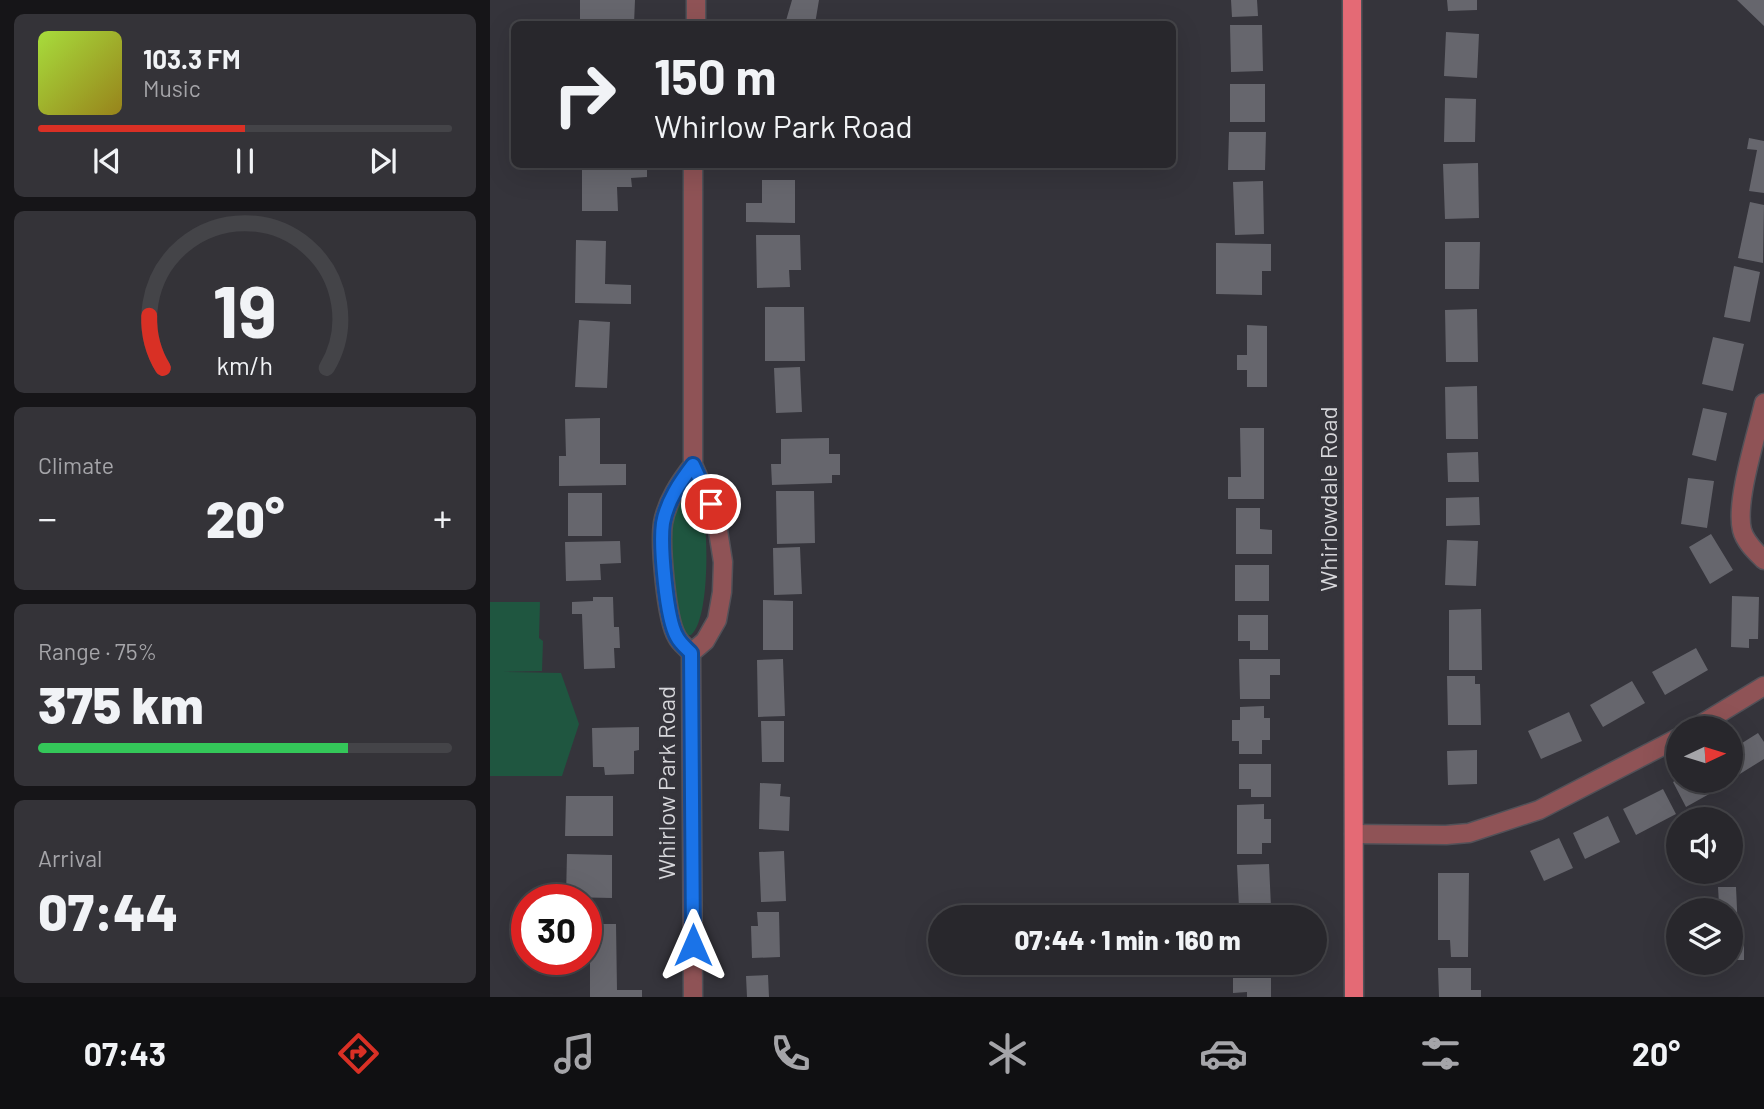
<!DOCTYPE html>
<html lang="en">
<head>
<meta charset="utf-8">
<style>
  body { margin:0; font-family:Barlow,sans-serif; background:#343338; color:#f1f3f6; height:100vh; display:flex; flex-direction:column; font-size:26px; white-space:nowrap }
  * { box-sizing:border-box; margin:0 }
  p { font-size:23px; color:#a5a5a9 }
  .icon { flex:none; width:38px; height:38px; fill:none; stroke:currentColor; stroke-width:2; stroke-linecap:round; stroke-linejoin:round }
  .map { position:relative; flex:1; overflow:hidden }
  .details { display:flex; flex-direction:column; gap:14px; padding:14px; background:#161518; width:490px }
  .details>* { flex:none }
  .banner { position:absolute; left:21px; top:21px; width:665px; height:147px; border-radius:10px; box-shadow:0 7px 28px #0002,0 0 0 2px #444448; background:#28272c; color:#f1f3f6; overflow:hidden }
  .needle { width:46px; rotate:86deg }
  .fabs { position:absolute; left:1176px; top:716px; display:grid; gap:14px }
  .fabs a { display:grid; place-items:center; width:77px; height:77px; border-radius:50%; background:#28272c; box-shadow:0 7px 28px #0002,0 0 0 2px #444448; font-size:35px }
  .speed { position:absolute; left:21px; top:884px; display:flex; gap:14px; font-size:35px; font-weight:700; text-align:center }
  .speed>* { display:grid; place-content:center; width:91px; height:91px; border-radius:50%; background:#28272c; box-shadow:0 7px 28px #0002,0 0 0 2px #444448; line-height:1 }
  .speed .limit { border:10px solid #d22; background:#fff; color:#111 }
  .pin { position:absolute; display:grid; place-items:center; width:60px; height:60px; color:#fff; margin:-30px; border:4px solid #fff; border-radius:50%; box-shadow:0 2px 7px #0007 }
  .me { position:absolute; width:77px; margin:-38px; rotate:0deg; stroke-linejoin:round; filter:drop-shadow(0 0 5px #0008) }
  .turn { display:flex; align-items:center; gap:24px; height:147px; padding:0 28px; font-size:32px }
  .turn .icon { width:91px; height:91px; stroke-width:2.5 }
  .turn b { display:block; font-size:49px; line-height:60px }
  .big { font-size:52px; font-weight:800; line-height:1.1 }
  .details .widget { flex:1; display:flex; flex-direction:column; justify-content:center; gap:10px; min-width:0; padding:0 24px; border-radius:10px; background:#343338 }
  .details .dial { align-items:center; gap:0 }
  .dial svg { height:182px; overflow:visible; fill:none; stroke:#444448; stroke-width:7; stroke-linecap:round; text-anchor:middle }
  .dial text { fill:#f1f3f6; stroke:none }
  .song { display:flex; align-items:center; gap:21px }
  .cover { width:84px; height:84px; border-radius:10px; background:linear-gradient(135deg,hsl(80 70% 55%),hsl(50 70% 35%)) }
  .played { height:7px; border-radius:4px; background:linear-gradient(90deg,#d93025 50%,#444448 50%) }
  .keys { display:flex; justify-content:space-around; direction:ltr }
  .heat { display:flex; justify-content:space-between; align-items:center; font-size:38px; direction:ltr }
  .charge { height:10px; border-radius:5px; background:linear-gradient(90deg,#34c759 75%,#444448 0) }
  .trip { position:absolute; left:438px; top:905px; width:399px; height:70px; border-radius:35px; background:#28272c; box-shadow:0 7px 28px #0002,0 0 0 2px #444448; font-weight:800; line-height:70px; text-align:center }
  .tab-bar { display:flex; height:112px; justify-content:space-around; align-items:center; background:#101012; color:#a5a5a9 }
  .tab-bar .icon { width:49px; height:49px }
  .tab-bar .selected { color:#d93025 }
  .tab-bar b { font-size:32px; color:#f1f3f6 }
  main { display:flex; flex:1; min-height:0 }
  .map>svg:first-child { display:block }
  .green { fill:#1f5640 }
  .building { fill:#66666d }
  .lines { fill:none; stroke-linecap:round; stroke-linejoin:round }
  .minor-casing { stroke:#525158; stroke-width:21 }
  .major-casing { stroke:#525158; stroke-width:21 }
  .minor { stroke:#8f5356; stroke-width:18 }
  .major { stroke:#e46a75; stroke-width:18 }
  .route-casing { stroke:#114b97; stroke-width:18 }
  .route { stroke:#1a73e8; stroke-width:12 }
  .labels { text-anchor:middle; stroke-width:7; stroke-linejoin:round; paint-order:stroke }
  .street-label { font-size:24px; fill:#d6d6da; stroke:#35343b }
</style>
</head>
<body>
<main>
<section class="details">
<div class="widget">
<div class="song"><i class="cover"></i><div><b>103.3 FM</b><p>Music</p></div></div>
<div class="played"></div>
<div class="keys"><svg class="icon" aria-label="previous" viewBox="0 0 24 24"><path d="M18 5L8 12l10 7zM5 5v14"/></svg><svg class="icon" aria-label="pause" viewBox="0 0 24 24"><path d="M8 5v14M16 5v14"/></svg><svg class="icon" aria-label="next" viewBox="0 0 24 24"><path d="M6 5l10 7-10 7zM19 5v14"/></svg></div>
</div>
<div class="widget dial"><svg viewBox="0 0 100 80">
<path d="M14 69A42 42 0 1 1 86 69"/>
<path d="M14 69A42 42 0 0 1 8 46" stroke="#d93025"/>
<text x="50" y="56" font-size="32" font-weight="700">19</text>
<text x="50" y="72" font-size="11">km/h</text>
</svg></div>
<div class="widget"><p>Climate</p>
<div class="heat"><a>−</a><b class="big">20°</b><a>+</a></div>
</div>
<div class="widget"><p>Range · 75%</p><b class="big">375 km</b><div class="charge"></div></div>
<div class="widget"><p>Arrival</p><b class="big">07:44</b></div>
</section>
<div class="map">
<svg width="1274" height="997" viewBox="0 0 1274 997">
  <rect width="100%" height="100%" fill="#35343b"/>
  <path class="green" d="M201,486C208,496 212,505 214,516C218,540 219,620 201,635H195L190,630L180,558L181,527L191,490Z
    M0,602H50L49,638L53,641L52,671L13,672L71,673L89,724L72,776H0Z"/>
  <path class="building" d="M90,0H145L144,24L90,23Z
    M302,0H329L325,24H295Z
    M741,0H767L768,16L742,17Z
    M957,0H987V10L958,11Z
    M1247,0H1274V26Z
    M740,25H772L773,71L741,72Z
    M956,32L989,34L987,78L954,76Z
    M740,84H775V122H740Z
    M955,98L986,99L985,142H954Z
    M739,132H776L775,170H738Z
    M1259,138L1274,141V193L1259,191L1267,150L1257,149Z
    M988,163L989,218L955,219L953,164Z
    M92,164H157V177L141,178L142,187H127L128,211H92Z
    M272,180H305V223L256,222V203H272Z
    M773,181L774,234L745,235L743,182Z
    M1260,202L1274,205L1273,263L1248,258Z
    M266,235H310L311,270H299L300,287L267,288Z
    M86,240L116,241L115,284L141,285V304L85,303Z
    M955,242H990L989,289H955Z
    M726,243L781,244V271H772V295L726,294Z
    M1244,266L1270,272L1260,322L1234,317Z
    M275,307H314L315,361H275Z
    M987,309L988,362H956L955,310Z
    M89,320L120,322L117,388L85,387Z
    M757,325L777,326V387H757V370H747V355H757Z
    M1223,337L1254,344L1243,391L1212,384Z
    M310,367L312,412L286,413L284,368Z
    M987,386L988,439H956L955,387Z
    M1213,408L1237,413L1226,461L1202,455Z
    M110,418V464H136V485L69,486V456H76L75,419Z
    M750,428H774V499H738V477H751Z
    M339,438V454H350V475H342V483L282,485L281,464H291V439Z
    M988,452L989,482H958L957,453Z
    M1198,478L1224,481L1217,528L1191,524Z
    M286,491H324L325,543L287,544Z
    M78,493H112V536H78Z
    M989,497L990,525L956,526V498Z
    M746,508H770V529L782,530V554H746Z
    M1221,534L1243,570L1220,584L1199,547Z
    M957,540L988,541L986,586L955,585Z
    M130,541L131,563L110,564L111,580L76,581L75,542Z
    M310,547L312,594L284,595L283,548Z
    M745,565H779V601H745Z
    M1242,596L1269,597L1268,639H1259V648L1241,647Z
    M103,597H123L124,627H129L130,648H124L125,668L94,669L92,614H82V602L103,601Z
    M273,600L303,601V650H273Z
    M991,609L992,670H959V610Z
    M748,615H778V650H760V641H748Z
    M1206,648L1218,670L1175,695L1162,672Z
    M293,659L295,716L268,717L267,660Z
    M749,659H790V675H780V699H750Z
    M957,676H985V684H990L991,725H958Z
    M1142,681L1155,703L1113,727L1100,705Z
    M774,706V718H780V740H772V754H749V741H742V720H750V707Z
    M1079,712L1092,741L1051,759L1038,731Z
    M271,721H294V762H272Z
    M149,727V750L144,751V774L115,775L114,767H103L102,728Z
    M1268,733L1274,742V759L1245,777L1241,770V750Z
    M987,750V784L958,785L957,751Z
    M749,764H781V797H761V789H749Z
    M1188,779L1235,780L1237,784L1196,807L1183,782Z
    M270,783L291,784L290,796L300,797L299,831L269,829Z
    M1173,789L1186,814L1146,835L1133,809Z
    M76,796H123V836H75Z
    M774,804V819H781V843H772V854H747V805Z
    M1118,816L1130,842L1095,859L1083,833Z
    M1069,838L1083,868L1054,881L1040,851Z
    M294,851L296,901L271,902L269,852Z
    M77,854L122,855V898L76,897Z
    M779,864L781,907L749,908L747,865Z
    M948,873H979L978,957H961L960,940H948Z
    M1228,887H1246L1248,931H1241V910H1214V905L1229,904Z
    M267,912H289L290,957L262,958L261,926H268Z
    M96,924H126L127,990H152V997H100V940H96Z
    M1241,937H1254V960H1241Z
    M948,968H981V990H991V997H949Z
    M278,975L279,997H257L256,976Z
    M743,978H781V997H757V992L743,993Z"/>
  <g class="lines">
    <g class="minor-casing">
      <path id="minor" d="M206,24V0
        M1274,403C1267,434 1245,501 1252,530C1255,542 1266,552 1274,560
        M203,465C190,482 177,501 173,523C170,544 176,619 187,637C190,643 197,648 201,653L215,641L227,620L232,592L233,562L226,518L203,465V164
        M201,653L203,997
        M1205,728L1274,686
        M864,834L956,835L979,833L1049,810L1188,738"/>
    </g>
    <g class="major-casing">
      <path id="major" d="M862,0L864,997"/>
    </g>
    <use href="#minor" class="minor"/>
    <use href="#major" class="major"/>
  </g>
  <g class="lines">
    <g class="route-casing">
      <path id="route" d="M203,945L201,653C196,648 190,643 187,637C176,619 170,544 173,523C177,501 190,482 203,465L221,504"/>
    </g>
    <use href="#route" class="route"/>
  </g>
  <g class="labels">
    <g class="street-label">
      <text transform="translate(839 499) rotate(-90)" y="8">Whirlowdale Road</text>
      <text transform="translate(177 783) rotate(-90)" y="8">Whirlow Park Road</text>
    </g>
  </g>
</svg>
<div class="fabs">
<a><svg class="needle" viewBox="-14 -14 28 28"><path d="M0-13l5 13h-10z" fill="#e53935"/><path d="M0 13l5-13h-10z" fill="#a5a5a9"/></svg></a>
<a><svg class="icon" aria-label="sound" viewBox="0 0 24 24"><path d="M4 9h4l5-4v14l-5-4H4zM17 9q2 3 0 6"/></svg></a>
<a><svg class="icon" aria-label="layers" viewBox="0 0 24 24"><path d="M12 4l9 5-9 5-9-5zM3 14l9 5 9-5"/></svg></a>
</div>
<div class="speed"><div class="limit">30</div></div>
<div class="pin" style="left:221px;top:504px;background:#d93025"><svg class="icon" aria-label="arrive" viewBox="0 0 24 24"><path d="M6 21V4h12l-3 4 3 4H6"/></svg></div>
<svg class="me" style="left:203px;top:945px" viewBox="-20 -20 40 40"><path d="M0-17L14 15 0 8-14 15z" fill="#1a73e8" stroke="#fff" stroke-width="4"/></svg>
<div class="trip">07:44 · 1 min · 160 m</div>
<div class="banner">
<div class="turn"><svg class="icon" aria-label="right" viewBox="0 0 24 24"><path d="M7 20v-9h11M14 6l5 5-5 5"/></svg><div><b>150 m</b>Whirlow Park Road</div></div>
</div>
</div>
</main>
<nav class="tab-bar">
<b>07:43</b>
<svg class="icon selected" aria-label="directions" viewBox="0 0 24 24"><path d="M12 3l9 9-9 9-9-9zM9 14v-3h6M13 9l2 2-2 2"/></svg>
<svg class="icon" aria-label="music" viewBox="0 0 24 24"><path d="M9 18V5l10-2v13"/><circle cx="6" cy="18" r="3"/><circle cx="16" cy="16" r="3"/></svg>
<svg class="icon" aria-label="phone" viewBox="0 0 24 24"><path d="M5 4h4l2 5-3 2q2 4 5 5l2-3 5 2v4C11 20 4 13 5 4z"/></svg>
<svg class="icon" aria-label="climate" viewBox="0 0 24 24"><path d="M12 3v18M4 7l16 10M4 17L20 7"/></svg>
<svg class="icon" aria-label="car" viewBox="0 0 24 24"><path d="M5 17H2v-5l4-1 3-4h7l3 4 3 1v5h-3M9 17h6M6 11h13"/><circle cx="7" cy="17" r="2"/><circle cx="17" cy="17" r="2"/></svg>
<svg class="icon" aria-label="filters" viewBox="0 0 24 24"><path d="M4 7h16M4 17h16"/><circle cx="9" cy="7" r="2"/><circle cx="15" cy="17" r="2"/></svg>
<b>20°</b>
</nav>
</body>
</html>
